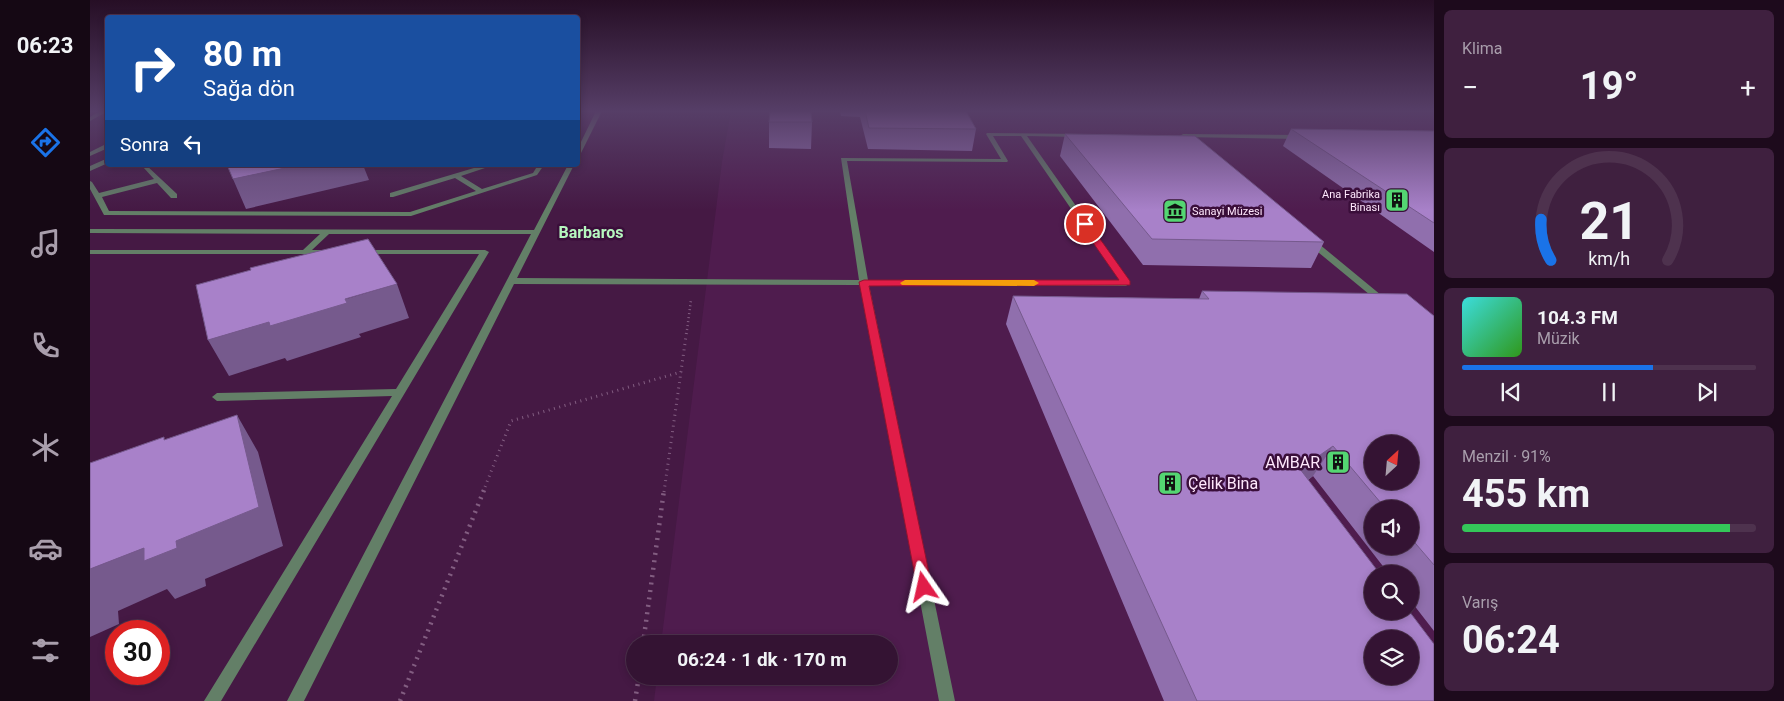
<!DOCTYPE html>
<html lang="tr">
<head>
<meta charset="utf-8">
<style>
  body { margin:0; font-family:Roboto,sans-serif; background:#3f203f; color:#f1f3f6; height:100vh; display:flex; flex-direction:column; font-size:19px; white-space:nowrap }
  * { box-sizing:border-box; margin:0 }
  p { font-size:16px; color:#a99eac }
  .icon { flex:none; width:28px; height:28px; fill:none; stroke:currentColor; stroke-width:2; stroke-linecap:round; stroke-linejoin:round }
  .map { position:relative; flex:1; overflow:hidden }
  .side { display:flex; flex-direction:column; gap:10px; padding:10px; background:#1d0a1c; width:350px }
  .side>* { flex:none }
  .top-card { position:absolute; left:15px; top:15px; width:475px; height:152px; border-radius:5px; box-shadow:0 2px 8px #0003,0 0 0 1px #4e324e; background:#1a4fa0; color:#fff; overflow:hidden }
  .needle { width:32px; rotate:26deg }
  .buttons { position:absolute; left:1274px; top:435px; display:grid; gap:10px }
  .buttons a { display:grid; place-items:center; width:55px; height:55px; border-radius:50%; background:#341333; box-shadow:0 2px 8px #0003,0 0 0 1px #4e324e; font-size:25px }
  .speed { position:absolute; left:15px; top:620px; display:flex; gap:10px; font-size:25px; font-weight:700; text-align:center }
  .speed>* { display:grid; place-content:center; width:65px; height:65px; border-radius:50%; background:#341333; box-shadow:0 2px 8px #0003,0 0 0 1px #4e324e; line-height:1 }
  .speed .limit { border:8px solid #d22; background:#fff; color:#111 }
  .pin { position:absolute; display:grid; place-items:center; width:42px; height:42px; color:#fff; margin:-21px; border:2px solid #fff; border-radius:50%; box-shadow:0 1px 5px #0007 }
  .me { position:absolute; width:55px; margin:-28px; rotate:349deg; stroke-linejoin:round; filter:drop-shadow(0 0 4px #0008) }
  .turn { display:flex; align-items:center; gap:18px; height:105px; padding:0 15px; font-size:22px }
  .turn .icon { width:65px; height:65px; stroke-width:2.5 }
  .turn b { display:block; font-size:35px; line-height:42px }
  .then { display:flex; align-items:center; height:48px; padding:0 15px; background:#0003; gap:10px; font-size:19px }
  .big { font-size:38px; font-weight:700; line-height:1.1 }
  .side .tile { flex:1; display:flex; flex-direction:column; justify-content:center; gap:8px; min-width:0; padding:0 18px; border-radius:8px; background:#3f203f }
  .side .dial { align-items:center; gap:0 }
  .dial svg { height:130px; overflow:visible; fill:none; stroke:#4e324e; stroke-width:7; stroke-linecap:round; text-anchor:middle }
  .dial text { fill:#f1f3f6; stroke:none }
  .song { display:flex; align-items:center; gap:15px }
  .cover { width:60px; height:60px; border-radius:8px; background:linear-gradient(135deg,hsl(180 70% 55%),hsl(110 70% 35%)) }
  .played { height:5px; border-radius:2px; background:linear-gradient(90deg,#1a73e8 65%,#4e324e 65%) }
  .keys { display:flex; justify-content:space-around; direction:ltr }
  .heat { display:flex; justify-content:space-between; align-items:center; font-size:28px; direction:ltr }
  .charge { height:8px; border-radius:4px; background:linear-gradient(90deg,#34c759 91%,#4e324e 0) }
  .trip { position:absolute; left:536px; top:635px; width:272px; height:50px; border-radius:25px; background:#341333; box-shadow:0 2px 8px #0003,0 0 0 1px #4e324e; font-weight:700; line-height:50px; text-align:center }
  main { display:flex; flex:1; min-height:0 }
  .tab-bar { display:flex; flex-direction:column; width:90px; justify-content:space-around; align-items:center; background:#150814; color:#a99eac }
  .tab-bar .icon { width:35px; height:35px }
  .tab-bar .on { color:#1a73e8 }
  .tab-bar b { font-size:22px; color:#f1f3f6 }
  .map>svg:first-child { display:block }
  .built { fill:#4f1c4e; fill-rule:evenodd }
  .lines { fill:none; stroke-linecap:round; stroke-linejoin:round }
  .path-far2 { stroke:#825d81; stroke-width:2.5; stroke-dasharray:1 3; stroke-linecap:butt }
  .path-far1 { stroke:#825d81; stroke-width:3; stroke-dasharray:1 4.5; stroke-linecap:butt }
  .path { stroke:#825d81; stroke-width:4.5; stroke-dasharray:2 5.5; stroke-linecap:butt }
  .minor { fill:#637f67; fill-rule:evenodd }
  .tertiary { fill:#637f67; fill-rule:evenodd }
  .wall { fill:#906fad; fill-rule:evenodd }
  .shaded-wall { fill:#765a8d }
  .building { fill:#a881c9; stroke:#765a8d; fill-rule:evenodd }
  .route { fill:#e11d48; stroke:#92132f }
  .slow { fill:#f59e0b }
  .labels { text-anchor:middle; stroke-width:5; stroke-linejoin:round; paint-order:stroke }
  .far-poi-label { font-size:11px; fill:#fee7fc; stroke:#3a0e3a; text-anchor:end }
  .far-district-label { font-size:16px; font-weight:bold; fill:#b6f7bf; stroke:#3a0e3a }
  .near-poi-label { font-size:16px; fill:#fee7fc; stroke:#3a0e3a; text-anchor:end }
</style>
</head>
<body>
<main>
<nav class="tab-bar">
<b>06:23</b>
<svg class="icon on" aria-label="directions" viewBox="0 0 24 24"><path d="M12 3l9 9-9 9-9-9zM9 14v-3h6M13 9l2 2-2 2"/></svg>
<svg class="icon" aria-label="music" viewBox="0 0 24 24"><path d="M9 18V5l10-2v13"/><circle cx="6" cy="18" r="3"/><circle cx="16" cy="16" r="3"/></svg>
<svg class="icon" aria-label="phone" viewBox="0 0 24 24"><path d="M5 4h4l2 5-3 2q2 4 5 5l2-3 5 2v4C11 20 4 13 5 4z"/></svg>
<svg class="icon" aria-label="climate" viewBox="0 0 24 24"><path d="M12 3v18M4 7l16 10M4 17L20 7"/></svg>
<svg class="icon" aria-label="car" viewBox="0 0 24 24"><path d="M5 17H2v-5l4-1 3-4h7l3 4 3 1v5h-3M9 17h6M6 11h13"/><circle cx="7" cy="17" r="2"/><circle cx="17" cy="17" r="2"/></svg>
<svg class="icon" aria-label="filters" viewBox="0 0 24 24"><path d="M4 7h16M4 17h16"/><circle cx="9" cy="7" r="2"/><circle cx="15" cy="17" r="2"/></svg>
</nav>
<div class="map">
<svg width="1344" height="701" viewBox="0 0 1344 701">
  <rect width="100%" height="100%" fill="#451944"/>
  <path class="built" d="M641,111H1344V701H564L567,676H800V644H571L632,162ZM1282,444H1320V481H1282ZM1282,509H1320V546H1282ZM1282,574H1320V611H1282ZM1282,639H1320V676H1282Z"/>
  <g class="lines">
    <path class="path-far2" d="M597,330L601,300"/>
    <path class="path-far1" d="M393,492L421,421L591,372
      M574,492L597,329"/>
    <path class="path" d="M553,644L574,490
      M310,701L394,490
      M545,701L549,676"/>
    <path class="minor" d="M506,111H512L491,153L488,155V148Z
      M897,133L990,134L991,135L988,137L937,136L1040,283L1036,286L779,285L865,701H849L770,285L424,284L214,701H197L441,234H239L222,250H242V254H0V250H213L230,234L0,233V229L444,230L478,165H484L427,278L769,280L751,158L911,159L896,134ZM903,136H931L1030,280H778L757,161L917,162L918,161Z
      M1093,134L1211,135L1214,137L1211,139L1091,137L1090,136Z
      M18,143V148L0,156V152Z
      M18,158V163L0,171V166Z
      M56,165L87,194V198H81L67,183L12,197L19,211L320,212L386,191L365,178L303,197H300V193L394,165H404L371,176L392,189L443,173L448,165H454L447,175L321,216L14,215L0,189V181L2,182L9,193L64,179L53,167Z
      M1217,239H1223L1297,300L1299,302L1297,304H1291L1217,243Z
      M270,250H395L399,252L131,701H114L302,396L127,401L122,397L127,393L306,389L389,254H270Z"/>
    <path class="tertiary" d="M10,111H18L0,121V117Z"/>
  </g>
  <path class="wall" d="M750,111H876L886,129L882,151L778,149L770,117L751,116Z
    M679,122H722L721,149L679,148Z
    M1201,129L1344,131V252L1193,146Z
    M975,134L1234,242L1221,268L1053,265L970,156Z
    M1112,291L1344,316V631L1320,600V574H1299L1223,476L1218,480L1344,701H1074L916,324L923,296L1109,299ZM1282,509H1320V546H1282Z"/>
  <path class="shaded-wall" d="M209,165H273L279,180L156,209L143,179Z
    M307,284L319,318L269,334L271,337L197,361L195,358L139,376L118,340Z
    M147,415L168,452L193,546L115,579L116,586L85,599L77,589L28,611L29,624L0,637V569L54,548L86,541Z
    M1243,446L1223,476L1191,500L1210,469Z"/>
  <path class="building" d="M680,111H721L722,122H679Z
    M775,111H876L886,129L779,128Z
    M1201,129L1344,131V223Z
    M975,134L1105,136L1234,242L1062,239Z
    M137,165H209L143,179Z
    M278,239L307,284L255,299L257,303L180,326L179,322L118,340L106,285L161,270L160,268Z
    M1112,291L1317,294L1344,316V565L1320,537V509H1296L1243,446L1210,469L1290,574H1282V611H1319L1344,644V701H1107L923,296L1119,299ZM1282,444H1320V481H1282ZM1282,639H1320V676H1282Z
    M147,415L169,507L86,541L87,548L54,561V548L0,569V463L74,437V440Z"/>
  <linearGradient id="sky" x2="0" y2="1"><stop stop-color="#260e25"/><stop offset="0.53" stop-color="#563e67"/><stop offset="1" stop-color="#563e67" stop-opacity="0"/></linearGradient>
  <rect width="1344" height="210" fill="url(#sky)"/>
  <path class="route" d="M995,221L998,222L1040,281V285L779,286L842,587L840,592L834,594L828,592L769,282L774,280H1029L990,224Z"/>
  <path class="slow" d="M815,280H944L949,283L944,286L812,285L810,283Z"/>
  <defs>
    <g id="building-square" transform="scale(1.25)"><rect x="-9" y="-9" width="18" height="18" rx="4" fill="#54d672" stroke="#3a0e3a"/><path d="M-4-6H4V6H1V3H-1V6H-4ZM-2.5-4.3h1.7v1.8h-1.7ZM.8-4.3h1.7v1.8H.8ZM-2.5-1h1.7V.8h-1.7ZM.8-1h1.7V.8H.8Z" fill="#111"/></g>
    <g id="museum-square" transform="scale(1.25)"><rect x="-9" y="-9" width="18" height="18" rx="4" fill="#54d672" stroke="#3a0e3a"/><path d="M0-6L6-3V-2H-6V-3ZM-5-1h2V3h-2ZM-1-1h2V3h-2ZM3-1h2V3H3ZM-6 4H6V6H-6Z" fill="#111"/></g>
  </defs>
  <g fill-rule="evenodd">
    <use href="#building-square" x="1307" y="200"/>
    <use href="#museum-square" x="1085" y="211"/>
    <use href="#building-square" x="1248" y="462"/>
    <use href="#building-square" x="1080" y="483"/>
  </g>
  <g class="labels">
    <g class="far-poi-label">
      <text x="1290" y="198">Ana Fabrika<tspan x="1290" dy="13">Binası</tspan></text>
      <text x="1102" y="215" text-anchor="start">Sanayi Müzesi</text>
    </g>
    <g class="far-district-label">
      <text x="501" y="238">Barbaros</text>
    </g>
    <g class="near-poi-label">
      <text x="1230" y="468">AMBAR</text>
      <text x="1098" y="489" text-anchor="start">Çelik Bina</text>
    </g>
  </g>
</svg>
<div class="buttons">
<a><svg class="needle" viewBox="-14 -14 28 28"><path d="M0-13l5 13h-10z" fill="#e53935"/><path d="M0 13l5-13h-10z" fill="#a99eac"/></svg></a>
<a><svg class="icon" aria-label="sound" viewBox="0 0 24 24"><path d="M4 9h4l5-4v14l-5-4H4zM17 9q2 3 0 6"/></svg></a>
<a><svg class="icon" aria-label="search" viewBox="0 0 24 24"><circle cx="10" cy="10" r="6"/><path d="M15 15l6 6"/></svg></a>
<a><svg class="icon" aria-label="layers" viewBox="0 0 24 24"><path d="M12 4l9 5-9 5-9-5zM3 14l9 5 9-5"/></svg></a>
</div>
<div class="speed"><div class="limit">30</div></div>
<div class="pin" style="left:995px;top:224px;background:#d93025"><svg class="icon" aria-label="arrive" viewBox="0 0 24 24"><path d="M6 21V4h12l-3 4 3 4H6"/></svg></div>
<svg class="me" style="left:834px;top:587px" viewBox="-20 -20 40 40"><path d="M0-17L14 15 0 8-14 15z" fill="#e11d48" stroke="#fff" stroke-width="4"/></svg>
<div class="trip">06:24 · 1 dk · 170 m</div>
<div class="top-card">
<div class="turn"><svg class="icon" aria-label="right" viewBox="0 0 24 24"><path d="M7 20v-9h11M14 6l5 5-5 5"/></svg><div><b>80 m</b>Sağa dön</div></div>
<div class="then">Sonra<svg class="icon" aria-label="left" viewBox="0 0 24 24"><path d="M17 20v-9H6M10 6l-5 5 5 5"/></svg></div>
</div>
</div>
<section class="side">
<div class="tile"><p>Klima</p>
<div class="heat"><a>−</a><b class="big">19°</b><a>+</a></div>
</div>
<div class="tile dial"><svg viewBox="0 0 100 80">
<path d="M14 69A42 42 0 1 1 86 69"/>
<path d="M14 69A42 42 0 0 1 8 44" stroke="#1a73e8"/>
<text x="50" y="56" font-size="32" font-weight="700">21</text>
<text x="50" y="72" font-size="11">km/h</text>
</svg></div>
<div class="tile">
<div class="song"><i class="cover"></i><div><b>104.3 FM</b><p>Müzik</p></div></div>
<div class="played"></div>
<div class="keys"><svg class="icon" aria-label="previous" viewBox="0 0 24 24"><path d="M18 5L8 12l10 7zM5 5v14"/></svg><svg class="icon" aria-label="pause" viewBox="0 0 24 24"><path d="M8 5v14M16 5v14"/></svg><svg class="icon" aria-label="next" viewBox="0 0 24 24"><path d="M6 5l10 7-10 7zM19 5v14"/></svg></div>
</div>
<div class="tile"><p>Menzil · 91%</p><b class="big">455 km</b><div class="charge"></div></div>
<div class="tile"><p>Varış</p><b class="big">06:24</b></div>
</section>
</main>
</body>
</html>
